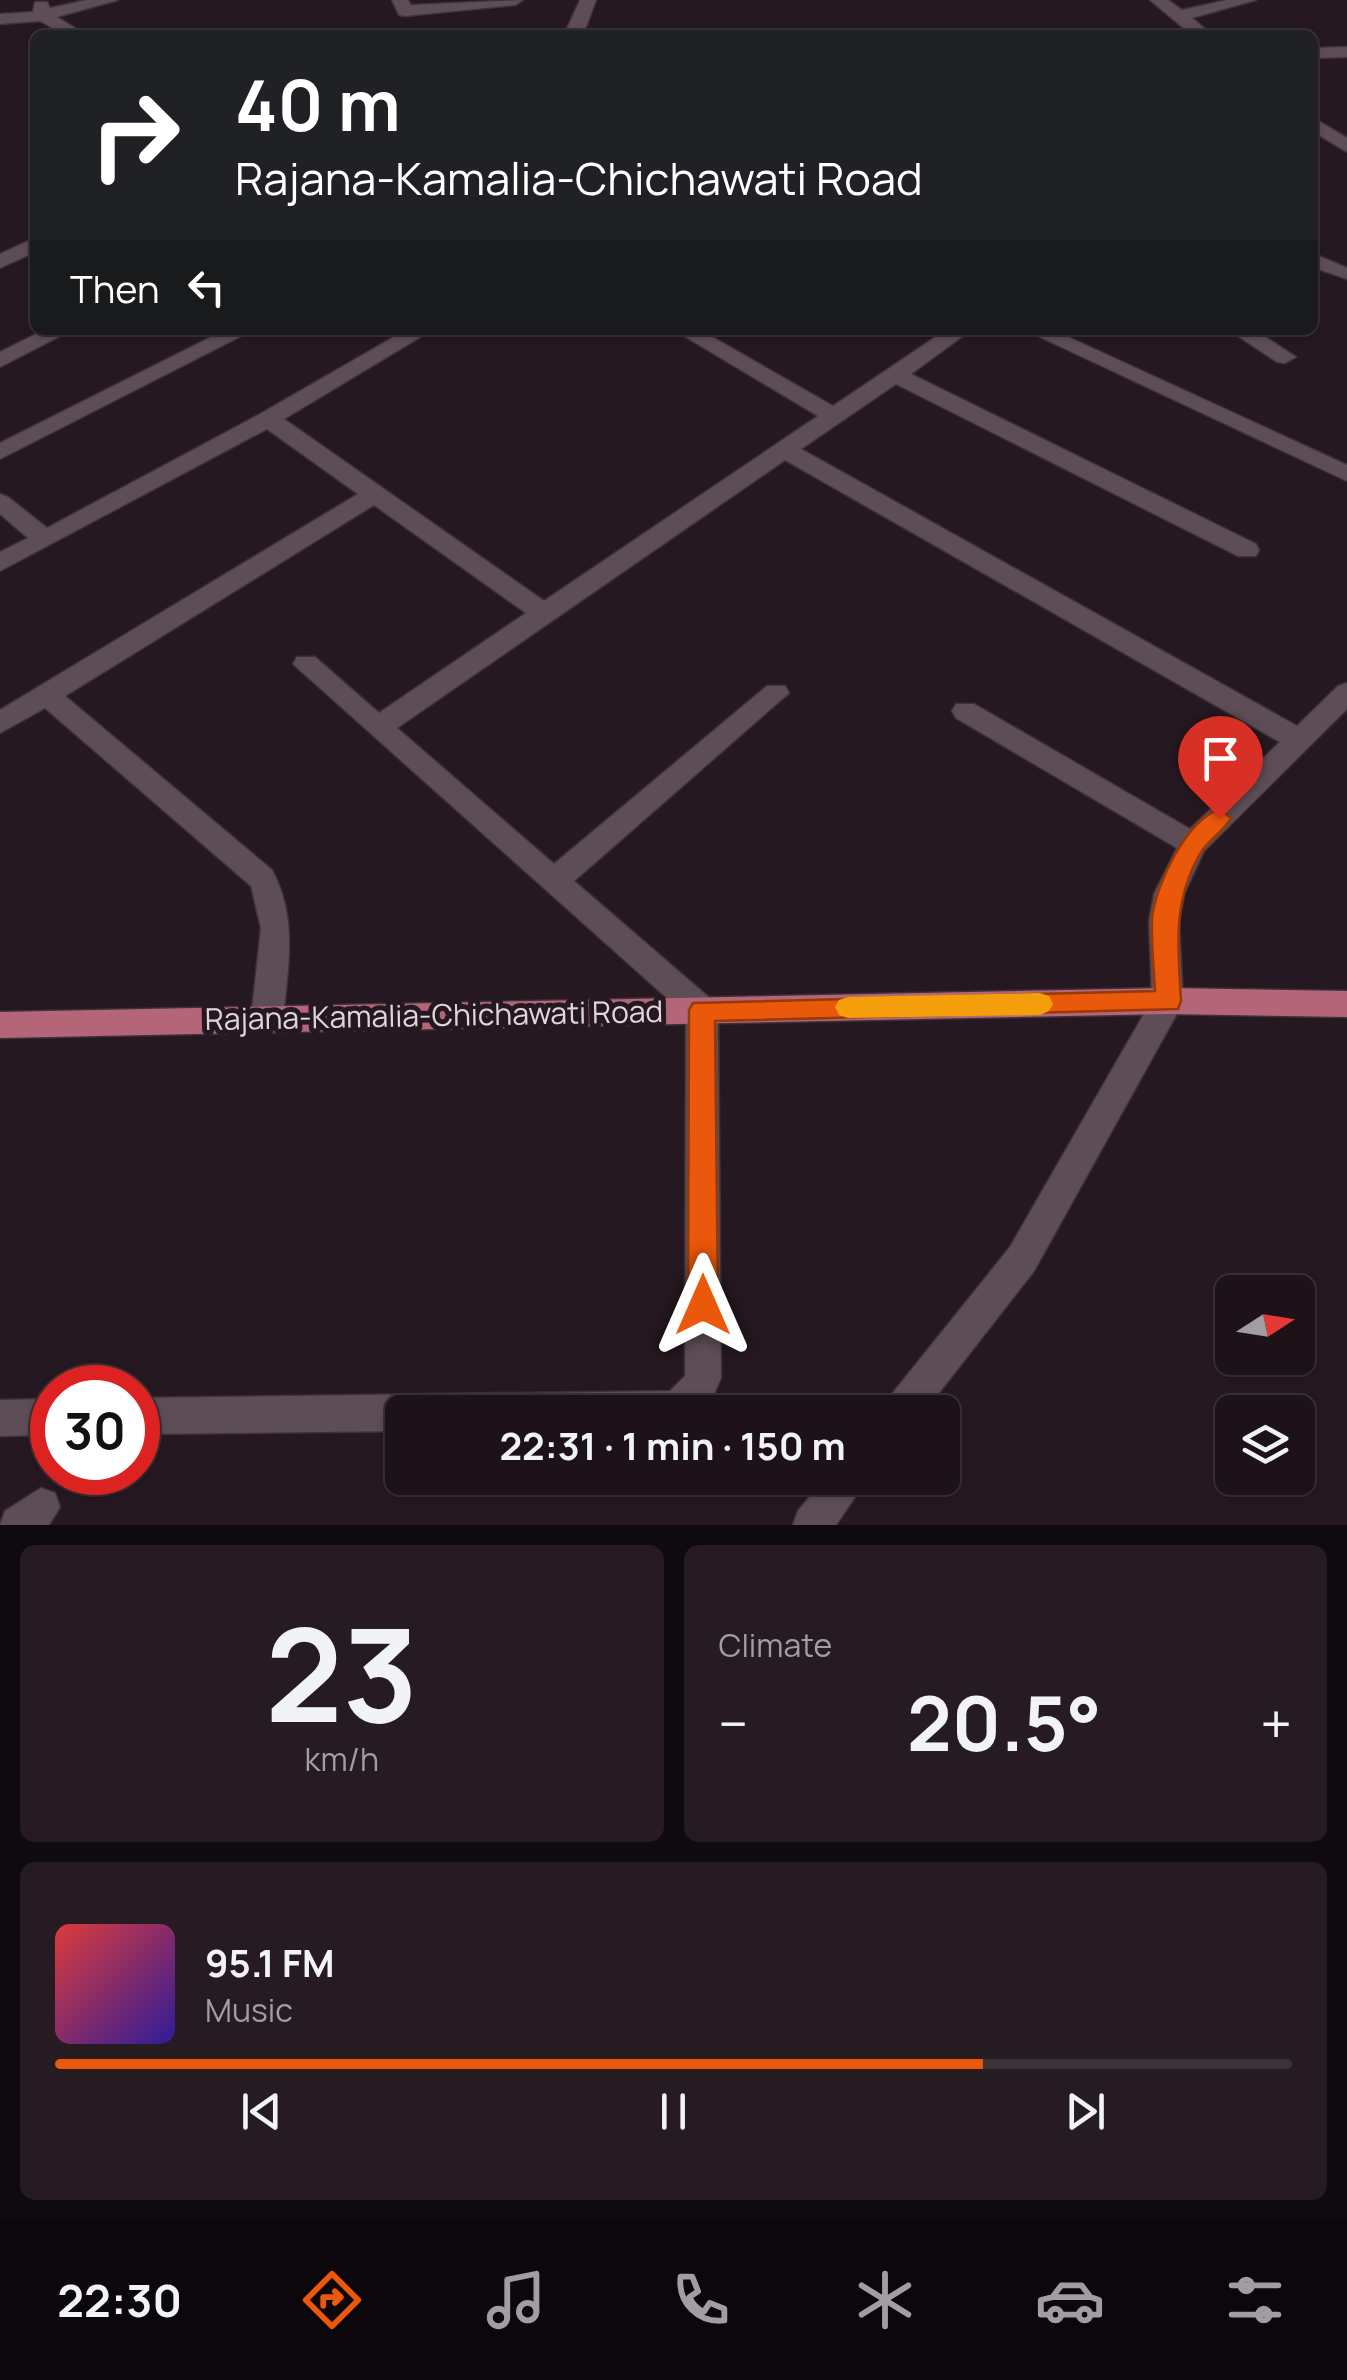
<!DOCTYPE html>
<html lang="en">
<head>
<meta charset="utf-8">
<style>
  body { margin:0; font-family:Manrope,sans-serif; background:#251b21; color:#f1f3f6; height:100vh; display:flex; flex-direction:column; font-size:38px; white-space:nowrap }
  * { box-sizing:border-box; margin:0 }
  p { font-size:32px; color:#a09ea2 }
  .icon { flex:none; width:55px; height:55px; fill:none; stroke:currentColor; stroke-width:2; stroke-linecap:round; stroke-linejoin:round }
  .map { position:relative; height:1525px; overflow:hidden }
  .panel { display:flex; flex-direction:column; gap:20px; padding:20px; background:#0f0a0d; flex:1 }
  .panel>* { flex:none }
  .top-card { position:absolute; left:30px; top:30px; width:1288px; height:305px; border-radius:15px; box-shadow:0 2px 8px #0004,0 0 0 2px #3a3237; background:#202124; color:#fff; overflow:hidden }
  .needle { width:65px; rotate:78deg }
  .tools { position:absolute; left:1215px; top:1275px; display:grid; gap:20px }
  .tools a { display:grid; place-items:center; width:100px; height:100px; border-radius:15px; background:#1c1218; box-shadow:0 2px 8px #0004,0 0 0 2px #3a3237; font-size:50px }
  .speed { position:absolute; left:30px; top:1365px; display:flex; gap:20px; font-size:50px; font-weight:700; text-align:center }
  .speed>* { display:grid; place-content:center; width:130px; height:130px; border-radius:50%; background:#1c1218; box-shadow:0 2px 8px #0004,0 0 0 2px #3a3237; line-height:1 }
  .speed .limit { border:15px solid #d22; background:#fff; color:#111 }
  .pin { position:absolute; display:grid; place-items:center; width:85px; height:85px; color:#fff; margin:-102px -42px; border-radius:50% 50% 50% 0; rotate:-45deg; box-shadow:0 0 10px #0007 }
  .pin .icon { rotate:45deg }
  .me { position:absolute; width:110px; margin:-55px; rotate:0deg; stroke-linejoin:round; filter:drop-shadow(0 0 8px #0008) }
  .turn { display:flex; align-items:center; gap:35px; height:210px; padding:0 40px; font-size:45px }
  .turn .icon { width:130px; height:130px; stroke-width:2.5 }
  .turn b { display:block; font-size:70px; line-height:85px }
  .then { display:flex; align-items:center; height:95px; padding:0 40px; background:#0003; gap:20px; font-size:38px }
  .big { font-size:75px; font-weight:700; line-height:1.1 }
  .panel .widget { flex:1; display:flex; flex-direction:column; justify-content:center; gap:15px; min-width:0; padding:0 35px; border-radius:15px; background:#251b21 }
  .panel .dial { align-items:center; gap:0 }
  .dial b { font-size:130px; line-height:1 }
  .song { display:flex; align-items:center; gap:30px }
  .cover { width:120px; height:120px; border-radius:15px; background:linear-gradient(135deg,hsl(0 70% 55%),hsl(250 70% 35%)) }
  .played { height:10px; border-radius:5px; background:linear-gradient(90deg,#ea580c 75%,#3a3237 75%) }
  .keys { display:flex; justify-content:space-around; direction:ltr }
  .heat { display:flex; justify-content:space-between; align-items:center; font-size:55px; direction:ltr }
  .panel .tiles { flex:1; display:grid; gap:20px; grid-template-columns:1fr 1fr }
  .widget:last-child { grid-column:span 2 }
  .trip { position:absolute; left:385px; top:1395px; width:575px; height:100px; border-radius:15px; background:#1c1218; box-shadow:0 2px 8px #0004,0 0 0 2px #3a3237; font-weight:700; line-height:100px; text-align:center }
  .dock { display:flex; height:160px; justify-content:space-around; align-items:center; background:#0b070a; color:#a09ea2 }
  .dock .icon { width:70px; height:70px }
  .dock .on { color:#ea580c }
  .dock b { font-size:45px; color:#f1f3f6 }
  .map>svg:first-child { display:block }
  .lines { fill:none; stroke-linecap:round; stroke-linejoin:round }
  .minor-casing { stroke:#3c3238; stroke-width:3 }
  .primary-casing { stroke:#3c3238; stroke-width:3 }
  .minor { fill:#5e4d56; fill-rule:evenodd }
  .primary { fill:#b46577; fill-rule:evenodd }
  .route { fill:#ea580c; stroke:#983908; stroke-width:2.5 }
  .slow { fill:#f59e0b }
  .labels { text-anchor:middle; stroke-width:10; stroke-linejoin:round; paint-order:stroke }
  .street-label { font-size:30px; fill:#e0d6dc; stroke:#261820 }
</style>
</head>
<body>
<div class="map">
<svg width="1347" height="1525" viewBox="0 0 1347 1525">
  <rect width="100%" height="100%" fill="#261820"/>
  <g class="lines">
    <g class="minor-casing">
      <path id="minor" d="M87,0H118L57,17L86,35H65L40,21L0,24V14L33,12L35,2H47L50,8Z
        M392,0H408L411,5L523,0L515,5L405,16L399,15Z
        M580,0H596L583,35H564Z
        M1150,0H1168L1182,10L1227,0H1256L1192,18L1212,35H1192Z
        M1347,47V57L1312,58V48Z
        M1312,117L1347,138V152L1312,131Z
        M35,238V252L0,268V254Z
        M1312,253L1347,268V279L1312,267Z
        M44,330H72L0,367V352Z
        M225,330H253L0,459V443Z
        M406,330H432L284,419L544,601L818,416L674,330H700L833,406L946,330H971L911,374L1256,544L1259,550L1256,556H1238L896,384L801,449L1297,726L1338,686L1347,683V709L1204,851L1184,894L1179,921L1183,1001L1179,1010L1034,1271L924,1412H883L888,1399L1010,1247L1152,1000L1149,921L1154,894L1177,848L956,718L952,711L956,704H974L1190,829L1280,742L785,460L397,728L554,864L767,686H785L789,693L574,881L713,1001L718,1010L721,1378L708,1408L702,1412H402V1431L138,1434V1398L670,1391L685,1376L686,1015L293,664L297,657H315L379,713L526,613L374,505L65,696L272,870C298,919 288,966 283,1019L278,1028L267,1032L256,1028L251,1019L261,928L251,886L45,708L0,733V710L358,494L267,429L0,571V552L28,538L0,514V494L8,497L47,528L260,414Z
        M1025,330H1053L1347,465V481Z
        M1229,330H1255L1296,357L1285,363L1277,362Z
        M52,1399V1435L0,1436V1400Z
        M825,1478H868L836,1525H793L798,1511Z
        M41,1488L55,1493L60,1507L49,1525H0L5,1511Z"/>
    </g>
    <g class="primary-casing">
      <path id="primary" d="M1168,988L1347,991V1017L1168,1014L0,1038V1012Z"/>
    </g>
    <use href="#minor" class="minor"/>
    <use href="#primary" class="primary"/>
  </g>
  <path class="route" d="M1220,809L1231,818C1223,832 1208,840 1200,854C1172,902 1178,948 1181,1001L1178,1009L715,1021L718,1305L713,1315L703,1319L693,1315L688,1305L689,1010L693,1003L1155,991C1154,967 1151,943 1152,919C1155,886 1186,820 1220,809Z"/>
  <path class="slow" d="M1040,993L1049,996L1053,1004L1049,1011L1040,1015L848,1018L839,1015L835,1007L839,1000L848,997Z"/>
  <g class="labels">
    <g class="street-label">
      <text transform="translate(434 1016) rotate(-1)" y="10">Rajana-Kamalia-Chichawati Road</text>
    </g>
  </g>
</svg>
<div class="tools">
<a><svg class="needle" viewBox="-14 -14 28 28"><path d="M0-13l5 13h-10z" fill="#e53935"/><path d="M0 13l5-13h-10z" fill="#a09ea2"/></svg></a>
<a><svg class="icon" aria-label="layers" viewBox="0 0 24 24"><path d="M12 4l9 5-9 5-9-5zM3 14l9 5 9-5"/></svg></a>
</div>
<div class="speed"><div class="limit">30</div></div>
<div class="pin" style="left:1220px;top:818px;background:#d93025"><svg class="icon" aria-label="arrive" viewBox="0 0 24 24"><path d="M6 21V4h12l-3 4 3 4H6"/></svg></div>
<svg class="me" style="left:703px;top:1305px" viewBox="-20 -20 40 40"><path d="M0-17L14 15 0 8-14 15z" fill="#ea580c" stroke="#fff" stroke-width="4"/></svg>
<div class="trip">22:31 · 1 min · 150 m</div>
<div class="top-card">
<div class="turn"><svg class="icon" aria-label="right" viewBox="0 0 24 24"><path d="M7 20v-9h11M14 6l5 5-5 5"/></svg><div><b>40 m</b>Rajana-Kamalia-Chichawati Road</div></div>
<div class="then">Then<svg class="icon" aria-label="left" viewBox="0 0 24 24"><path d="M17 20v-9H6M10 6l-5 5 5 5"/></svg></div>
</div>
</div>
<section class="panel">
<div class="tiles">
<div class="widget dial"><b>23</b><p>km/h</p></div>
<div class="widget"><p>Climate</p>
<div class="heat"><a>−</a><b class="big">20.5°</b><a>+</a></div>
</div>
<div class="widget">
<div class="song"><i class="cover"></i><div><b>95.1 FM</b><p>Music</p></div></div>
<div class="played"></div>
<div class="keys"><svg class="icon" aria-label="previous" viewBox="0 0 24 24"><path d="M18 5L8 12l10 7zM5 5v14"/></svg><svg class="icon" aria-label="pause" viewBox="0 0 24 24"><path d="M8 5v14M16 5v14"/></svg><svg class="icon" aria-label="next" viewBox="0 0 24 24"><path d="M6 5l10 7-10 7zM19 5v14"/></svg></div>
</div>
</div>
</section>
<nav class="dock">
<b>22:30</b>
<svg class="icon on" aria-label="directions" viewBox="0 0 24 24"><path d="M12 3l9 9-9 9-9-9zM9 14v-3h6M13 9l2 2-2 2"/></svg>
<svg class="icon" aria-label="music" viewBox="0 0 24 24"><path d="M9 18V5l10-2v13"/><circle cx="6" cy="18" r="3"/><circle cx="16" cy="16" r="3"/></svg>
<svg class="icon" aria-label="phone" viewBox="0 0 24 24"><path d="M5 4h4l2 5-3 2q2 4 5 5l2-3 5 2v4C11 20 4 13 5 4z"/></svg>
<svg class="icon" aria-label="climate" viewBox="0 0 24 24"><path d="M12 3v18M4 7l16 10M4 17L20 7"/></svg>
<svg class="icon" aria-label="car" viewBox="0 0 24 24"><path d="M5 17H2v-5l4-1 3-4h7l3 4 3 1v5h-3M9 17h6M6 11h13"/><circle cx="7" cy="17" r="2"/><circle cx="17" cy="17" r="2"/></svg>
<svg class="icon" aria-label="filters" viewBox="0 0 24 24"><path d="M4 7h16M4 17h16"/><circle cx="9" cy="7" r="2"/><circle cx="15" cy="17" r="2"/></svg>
</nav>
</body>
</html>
